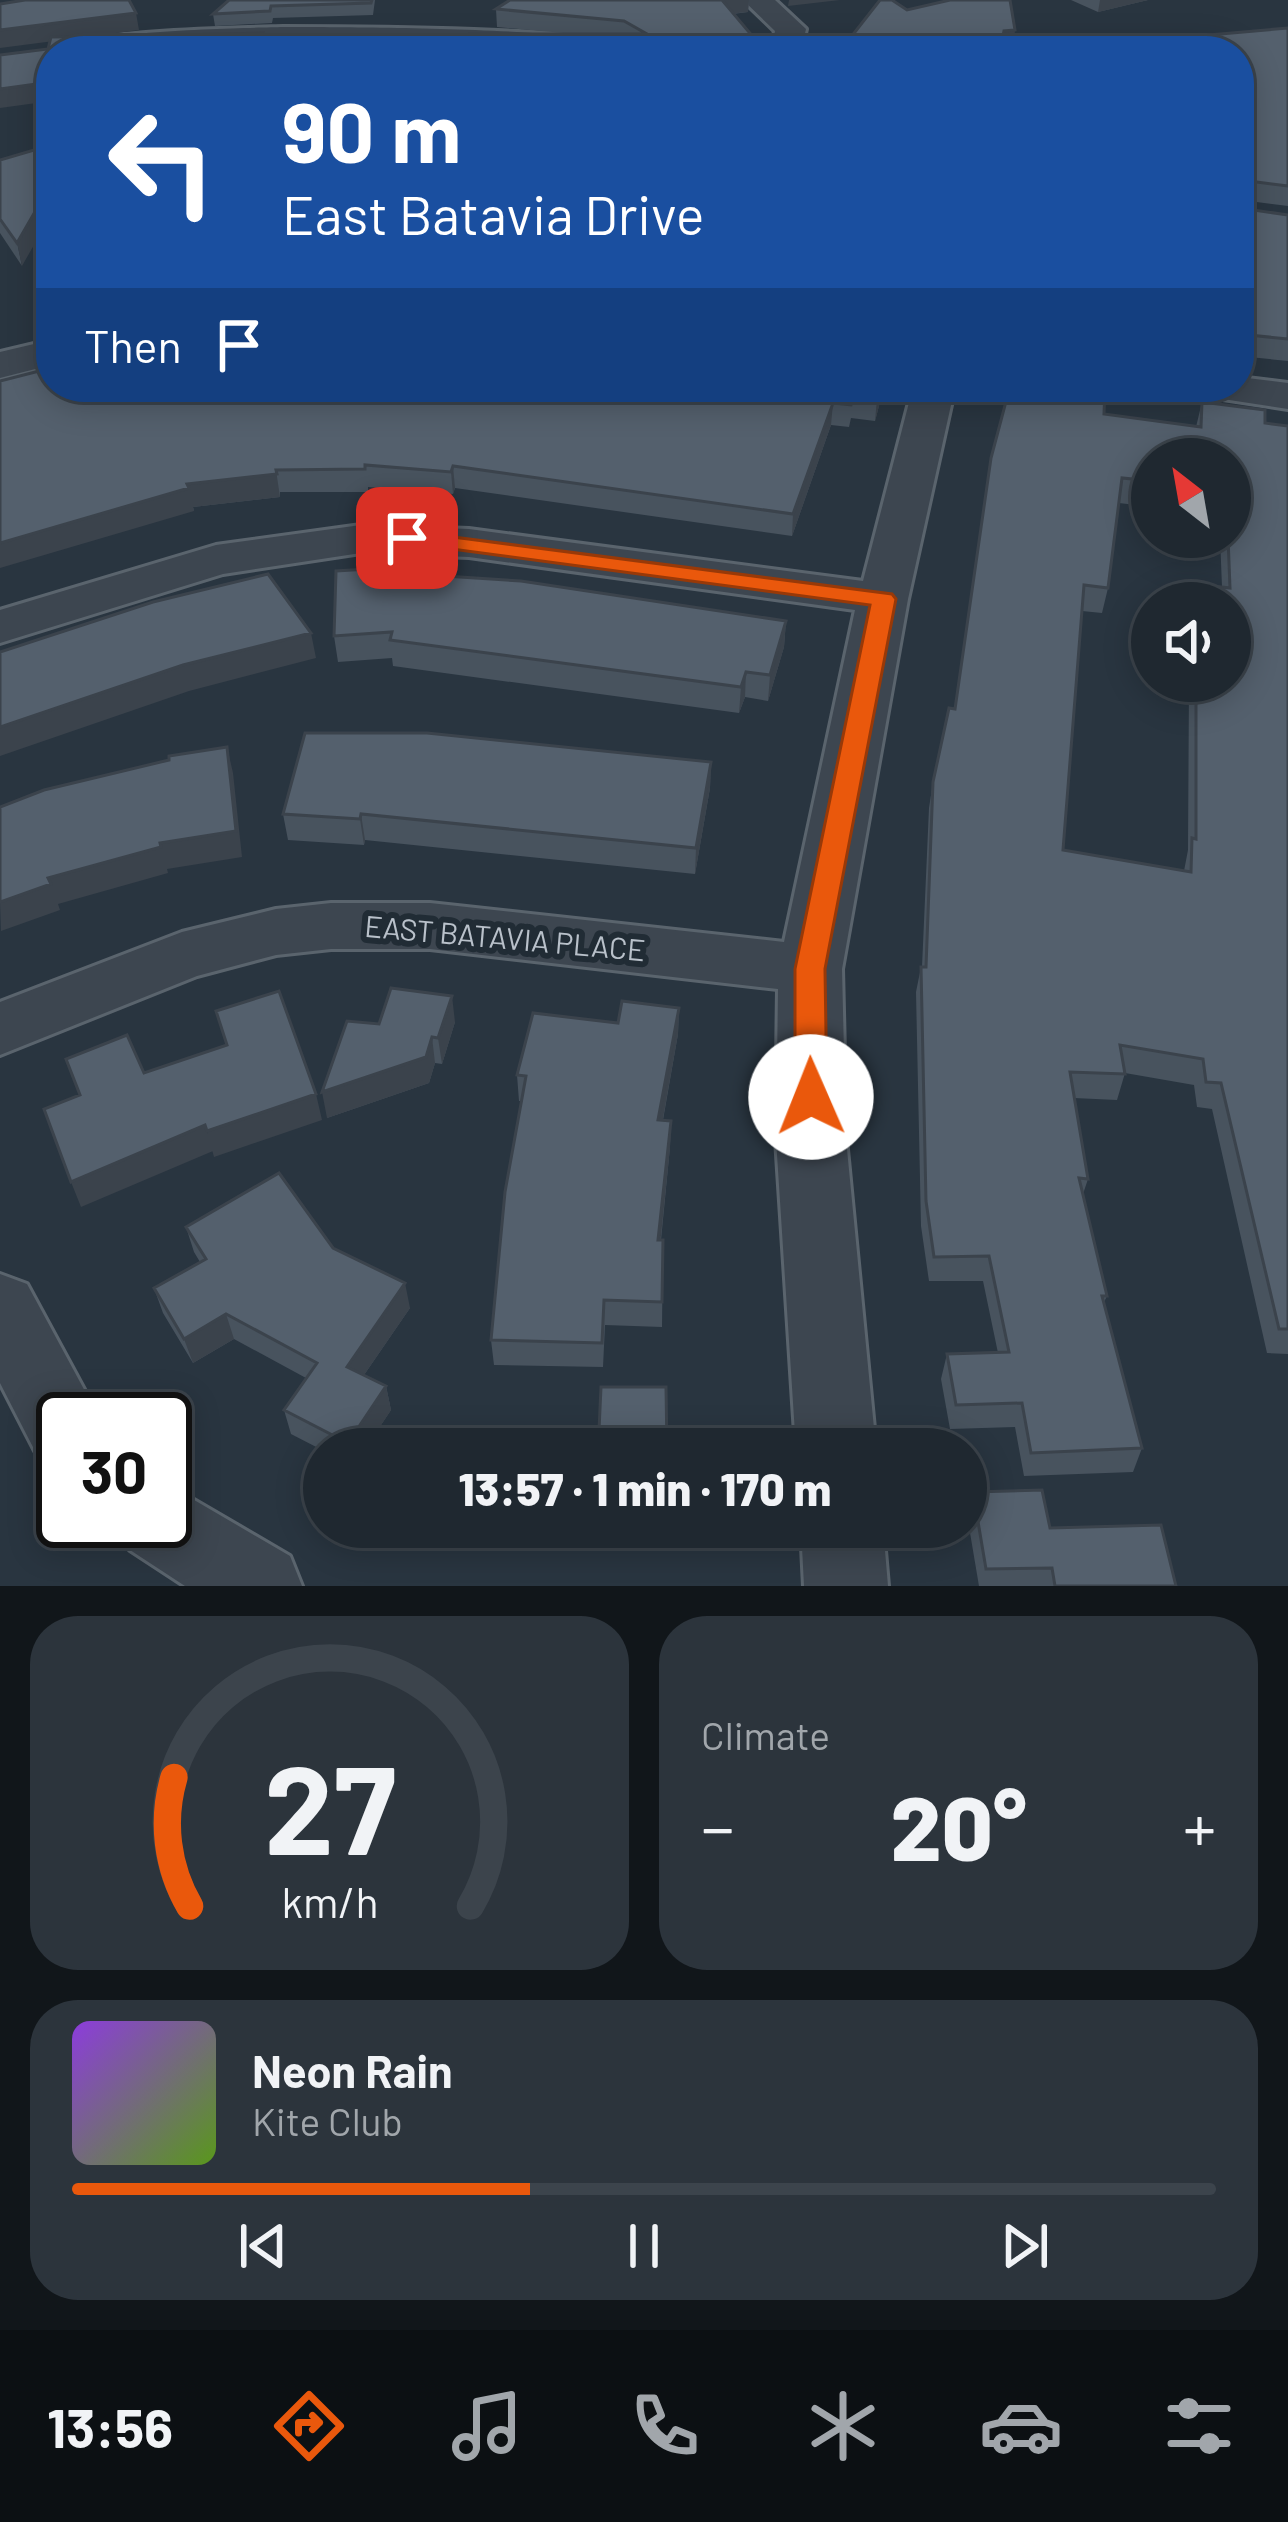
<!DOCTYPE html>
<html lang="en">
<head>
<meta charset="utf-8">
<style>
  body { margin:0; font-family:Barlow,sans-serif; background:#2c343c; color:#f1f3f6; height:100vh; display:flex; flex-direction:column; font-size:45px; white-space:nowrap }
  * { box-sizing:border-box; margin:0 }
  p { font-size:39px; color:#a1a6ab }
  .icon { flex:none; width:66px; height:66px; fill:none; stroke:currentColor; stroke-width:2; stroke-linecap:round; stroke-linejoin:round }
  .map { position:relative; height:1586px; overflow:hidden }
  .drawer { display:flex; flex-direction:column; gap:30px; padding:30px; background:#11161a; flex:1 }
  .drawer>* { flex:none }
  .hud { position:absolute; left:36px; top:36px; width:1218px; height:366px; border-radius:48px; box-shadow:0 6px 30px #0003,0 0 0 3px #3c444c; background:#1a4fa0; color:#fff; overflow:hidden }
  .needle { width:78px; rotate:329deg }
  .controls { position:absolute; left:1131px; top:438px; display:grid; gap:24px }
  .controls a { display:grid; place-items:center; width:120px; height:120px; border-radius:50%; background:#1f2830; box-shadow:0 6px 30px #0003,0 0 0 3px #3c444c; font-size:60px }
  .speed { position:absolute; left:36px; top:1392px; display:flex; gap:24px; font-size:60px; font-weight:700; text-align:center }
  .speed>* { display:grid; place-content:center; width:156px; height:156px; border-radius:50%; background:#1f2830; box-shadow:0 6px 30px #0003,0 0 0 3px #3c444c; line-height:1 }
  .speed .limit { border:6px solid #111; border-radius:18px; background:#fff; color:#111 }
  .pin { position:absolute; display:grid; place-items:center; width:102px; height:102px; color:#fff; margin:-51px; border-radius:24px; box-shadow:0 6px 18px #0006 }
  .me { position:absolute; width:132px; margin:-66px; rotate:359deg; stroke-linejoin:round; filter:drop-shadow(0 0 9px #0008) }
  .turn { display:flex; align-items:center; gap:42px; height:252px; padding:0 48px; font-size:54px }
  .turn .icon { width:156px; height:156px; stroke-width:2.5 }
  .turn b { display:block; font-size:84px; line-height:102px }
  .then { display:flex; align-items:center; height:114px; padding:0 48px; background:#0003; gap:24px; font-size:45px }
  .big { font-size:90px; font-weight:800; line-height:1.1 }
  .drawer .card { flex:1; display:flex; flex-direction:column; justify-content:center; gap:18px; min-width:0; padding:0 42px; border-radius:48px; background:#2c343c }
  .drawer .dial { align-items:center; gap:0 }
  .dial svg { height:312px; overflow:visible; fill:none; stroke:#3c444c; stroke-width:7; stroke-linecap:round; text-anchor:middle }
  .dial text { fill:#f1f3f6; stroke:none }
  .song { display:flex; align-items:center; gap:36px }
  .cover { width:144px; height:144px; border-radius:18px; background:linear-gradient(135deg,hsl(270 70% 55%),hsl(90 70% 35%)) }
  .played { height:12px; border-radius:6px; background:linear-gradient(90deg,#ea580c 40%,#3c444c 40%) }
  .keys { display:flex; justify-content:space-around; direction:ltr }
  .heat { display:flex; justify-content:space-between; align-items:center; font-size:66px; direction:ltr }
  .drawer .tiles { flex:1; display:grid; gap:30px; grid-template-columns:1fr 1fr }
  .card:last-child { grid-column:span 2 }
  .trip { position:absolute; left:303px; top:1428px; width:684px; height:120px; border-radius:60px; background:#1f2830; box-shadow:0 6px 30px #0003,0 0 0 3px #3c444c; font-weight:800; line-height:120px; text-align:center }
  .dock { display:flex; height:192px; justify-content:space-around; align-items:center; background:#0c1013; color:#a1a6ab }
  .dock .icon { width:84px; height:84px }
  .dock .current { color:#ea580c }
  .dock b { font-size:54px; color:#f1f3f6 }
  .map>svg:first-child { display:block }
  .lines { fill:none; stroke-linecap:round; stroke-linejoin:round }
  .street-casing { stroke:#5a646d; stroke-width:6 }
  .street { fill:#3d4650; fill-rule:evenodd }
  .wall { fill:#48535e; fill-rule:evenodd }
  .shaded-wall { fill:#3b434c }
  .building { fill:#54606d; stroke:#3b434c; stroke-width:3; fill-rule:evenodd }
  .route { fill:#ea580c; stroke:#983908; stroke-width:3 }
  .labels { text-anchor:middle; stroke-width:12; stroke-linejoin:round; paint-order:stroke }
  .street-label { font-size:30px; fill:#b9c1ca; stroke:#212c35 }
</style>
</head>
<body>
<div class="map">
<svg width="1288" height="1586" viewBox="0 0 1288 1586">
  <rect width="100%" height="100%" fill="#293540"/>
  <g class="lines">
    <g class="street-casing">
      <path id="street" d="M743,0H775L806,29L801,51H771L775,31Z
        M283,27C332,27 623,27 643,51L352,45L61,51C78,30 247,28 283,27Z
        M51,340V365L0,378V352Z
        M1239,377L1288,383V409L1203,396L1197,387H1239Z
        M913,387H955L908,599L842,969L846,1139L876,1449H796L776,1139L778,989L430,949H331L276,955L197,976L0,1055V1002L182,932L276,909L331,903H430L784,942L855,610L469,557L361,553L223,574L0,643V610L216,545L361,525L469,529L863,581Z
        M0,1274L27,1284L100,1419H63V1462L35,1451L0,1383Z
        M165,1483L290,1556L302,1586H185L130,1550L118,1521H165Z
        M801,1527H883L888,1586H804Z"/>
    </g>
    <use href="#street" class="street"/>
  </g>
  <path class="wall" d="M229,0H375L373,15L273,18L272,23L215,26L213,14Z
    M509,0H749L748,12L733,14L765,51L497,27L496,9Z
    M1071,0H1148L1098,12Z
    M1288,28V206L1241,200L1240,208L1288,215V361L1239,356V51Z
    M0,160L22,266L0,233Z
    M51,387H884L875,421L851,418L849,427L831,425L792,536L455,488L453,494L368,487V492H280V497L193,507L194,511Z
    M1202,402L1265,423L1288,426V1354L1267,1353L1212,1109L1197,1107L1194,1085L1125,1073L1117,1100L1074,1098L1088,1179L1083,1194L1107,1296L1104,1302L1142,1448L1133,1472L1024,1476L1015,1427L950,1429L941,1379L947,1354L998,1353L983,1281H929L921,1226L916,992L921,967H922L929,808L933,782L955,709L1104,414L1196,427ZM1152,459H1230V537H1220L1222,587L1196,584L1191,603H1230V681H1189L1188,850L1184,871L1063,850L1082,611L1102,613L1108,588L1119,503L1152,507Z
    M385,572L786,621L784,647L768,701L745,697L739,713L393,666L392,658L338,662L334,636Z
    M711,762L710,788L695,874L365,840L364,845L288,840L283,814Z
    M679,1008L678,1034L663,1120L671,1121L670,1147L661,1240H663L662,1327L605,1325L603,1367L494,1365L491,1340L522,1101H519L517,1075L618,1023Z
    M455,1022L442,1064L435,1063L429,1083L327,1118L379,1024Z
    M186,1227L333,1248L410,1308L364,1375L386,1386L391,1410L365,1449H324V1451L291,1434L284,1410L306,1378L234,1339L193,1363L163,1313L154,1288L200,1262L194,1252Z
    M973,1492L1050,1528L1176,1586H979L967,1515Z"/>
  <path class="shaded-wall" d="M720,0H749L748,12L719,15Z
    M789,0H840L788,6Z
    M1100,0H1148L1098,12Z
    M136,13L139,30L0,48V30Z
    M1015,30L1014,40L1003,41L1004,31Z
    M51,82V101L0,108V89Z
    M51,184V215L22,266L17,243Z
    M880,387H884L875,421L877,399Z
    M833,403L831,425L792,536L793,514Z
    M453,466L455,488L453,494L451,472Z
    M276,470L280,497L193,507L194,511L0,568V543L187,484Z
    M786,621L784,647L768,701L770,675Z
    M311,633L316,658L189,691L0,756V727L183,665Z
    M746,672L745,697L739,713L741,687Z
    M227,747L233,773L242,857L167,869L168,873L58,904L60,910L1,931L0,902L48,878L160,843Z
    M711,762L710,788L695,874L696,848Z
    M361,814L365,840L364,845L360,819Z
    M452,996L455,1022L442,1064L438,1038Z
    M679,1008L678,1034L658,1146V1120Z
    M432,1037L435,1063L429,1083L327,1118L322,1092Z
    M316,1094L322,1120L214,1157L207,1131Z
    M671,1121L670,1147L658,1265V1240Z
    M205,1125L213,1151L81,1207L71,1182Z
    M405,1283L410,1308L353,1391L347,1367Z
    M226,1314L234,1339L193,1363L184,1339Z
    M386,1386L391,1410L365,1449H349L348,1443Z"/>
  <path class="building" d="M25,0H129L136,13L0,30V4Z
    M229,0H372L371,3L271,6L270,11L213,14Z
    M510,0H722L765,51H426L433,46L461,42L469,34H647L624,21L496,9Z
    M880,0H892L907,10L950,0H1010L1015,30L1004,31L1000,51H840Z
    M1288,28V186L1241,180L1240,208L1288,215V339L1239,334V51H1116L1117,43Z
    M263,33L260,51H161L180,35Z
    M148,36L156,51H51V82L0,89V55L48,49L51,37Z
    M51,145V184L17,243L0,219V160Z
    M51,368V387H880L877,399L854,396L851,405L833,403L793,514L453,466L451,472L365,465V469L276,470L277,474L187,484L189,488L0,543V381Z
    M1040,387H1086L1105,389L1104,414L1201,427L1202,402L1265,410V423L1288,426V1329H1279L1221,1083L1206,1082L1203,1059L1120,1045L1125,1074L1070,1072L1088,1179L1079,1178L1107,1296H1102L1142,1448L1031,1453L1022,1403L956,1405L947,1354L1009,1352L989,1256L934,1257L926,1201L921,967H926L933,782L949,708L955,709L991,458L1009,390L1039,393ZM1152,459H1230V537H1228L1230,588L1196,584V603H1230V681H1196V839L1192,838L1191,872L1063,850L1084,585L1108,588L1122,478L1152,481Z
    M384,568V572L521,581L786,621L770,675L746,672L741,687L390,640L392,632L334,636L336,571Z
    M268,574L311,633L183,665L0,727V652L153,602Z
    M305,733H427L711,762L696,848L361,814L360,819L283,814Z
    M227,747L236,831L160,843L161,847L48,878L51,884L0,902V807L44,790L169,760V756Z
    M391,988L452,996L438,1038L432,1037L426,1057L322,1092L347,1021L379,1024Z
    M279,991L316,1094L207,1131L205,1125L71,1182L44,1109L80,1095L66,1059L127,1035L144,1073L227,1045L216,1011Z
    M622,1001L679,1008L658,1120L671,1121L658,1240H663L662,1302L604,1300L602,1343L491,1340L505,1192L526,1076L517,1075L533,1013L618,1023Z
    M279,1173L333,1248L405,1283L347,1367L386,1386L348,1443L284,1410L317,1363L226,1314L184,1339L154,1288L206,1259L186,1227Z
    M601,1387H666L667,1449H489L491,1429L599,1430Z
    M1042,1490L1050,1528L1161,1525L1176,1586H1055L1052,1568L986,1569L973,1492Z"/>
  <path class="route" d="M407,531L892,594L896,599L825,969L827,1097L823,1106L811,1110L800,1106L795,1097V969L870,605L399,542V533Z"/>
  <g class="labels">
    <g class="street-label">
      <text transform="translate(505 939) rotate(5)" y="10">EAST BATAVIA PLACE</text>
    </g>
  </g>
</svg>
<div class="controls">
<a><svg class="needle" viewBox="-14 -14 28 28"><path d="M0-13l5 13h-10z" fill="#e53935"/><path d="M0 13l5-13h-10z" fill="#a1a6ab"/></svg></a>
<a><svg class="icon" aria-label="sound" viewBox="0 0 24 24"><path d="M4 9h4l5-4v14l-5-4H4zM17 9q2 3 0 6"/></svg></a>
</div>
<div class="speed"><div class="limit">30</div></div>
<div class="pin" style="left:407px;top:538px;background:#d93025"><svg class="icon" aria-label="arrive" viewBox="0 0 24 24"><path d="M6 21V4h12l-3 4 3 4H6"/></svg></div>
<svg class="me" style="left:811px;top:1097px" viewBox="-20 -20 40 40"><circle r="19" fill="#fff"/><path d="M0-13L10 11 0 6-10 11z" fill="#ea580c"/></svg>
<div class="trip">13:57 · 1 min · 170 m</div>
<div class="hud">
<div class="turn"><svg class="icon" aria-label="left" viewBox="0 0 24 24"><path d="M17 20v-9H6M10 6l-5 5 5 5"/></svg><div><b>90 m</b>East Batavia Drive</div></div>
<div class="then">Then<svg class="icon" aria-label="arrive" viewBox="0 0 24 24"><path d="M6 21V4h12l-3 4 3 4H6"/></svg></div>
</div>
</div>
<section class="drawer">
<div class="tiles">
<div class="card dial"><svg viewBox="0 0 100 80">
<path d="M14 69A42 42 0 1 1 86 69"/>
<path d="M14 69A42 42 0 0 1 10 36" stroke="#ea580c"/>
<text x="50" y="56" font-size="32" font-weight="700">27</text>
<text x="50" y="72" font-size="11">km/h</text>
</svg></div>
<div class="card"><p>Climate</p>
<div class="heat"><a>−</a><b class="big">20°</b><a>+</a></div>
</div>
<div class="card">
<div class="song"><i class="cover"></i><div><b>Neon Rain</b><p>Kite Club</p></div></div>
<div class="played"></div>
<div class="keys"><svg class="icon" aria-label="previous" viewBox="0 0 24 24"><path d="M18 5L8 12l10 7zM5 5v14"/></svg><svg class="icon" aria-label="pause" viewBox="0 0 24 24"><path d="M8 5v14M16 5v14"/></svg><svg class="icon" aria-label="next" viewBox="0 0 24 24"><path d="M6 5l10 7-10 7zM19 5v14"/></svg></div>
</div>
</div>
</section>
<nav class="dock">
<b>13:56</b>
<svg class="icon current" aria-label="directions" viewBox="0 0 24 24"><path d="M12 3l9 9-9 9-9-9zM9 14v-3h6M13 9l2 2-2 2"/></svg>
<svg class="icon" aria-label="music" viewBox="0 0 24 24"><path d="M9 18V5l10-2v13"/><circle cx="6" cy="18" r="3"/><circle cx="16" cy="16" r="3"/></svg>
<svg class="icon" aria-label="phone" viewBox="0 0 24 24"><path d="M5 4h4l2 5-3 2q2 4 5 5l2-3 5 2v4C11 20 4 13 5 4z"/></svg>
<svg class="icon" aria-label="climate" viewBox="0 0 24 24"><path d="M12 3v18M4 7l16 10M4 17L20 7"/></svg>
<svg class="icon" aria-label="car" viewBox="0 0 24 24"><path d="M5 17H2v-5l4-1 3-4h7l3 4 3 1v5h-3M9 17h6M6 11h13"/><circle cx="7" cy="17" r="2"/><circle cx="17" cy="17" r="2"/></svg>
<svg class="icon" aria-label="filters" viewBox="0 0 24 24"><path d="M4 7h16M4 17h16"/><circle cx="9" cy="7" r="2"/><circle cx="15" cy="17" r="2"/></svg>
</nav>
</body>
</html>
